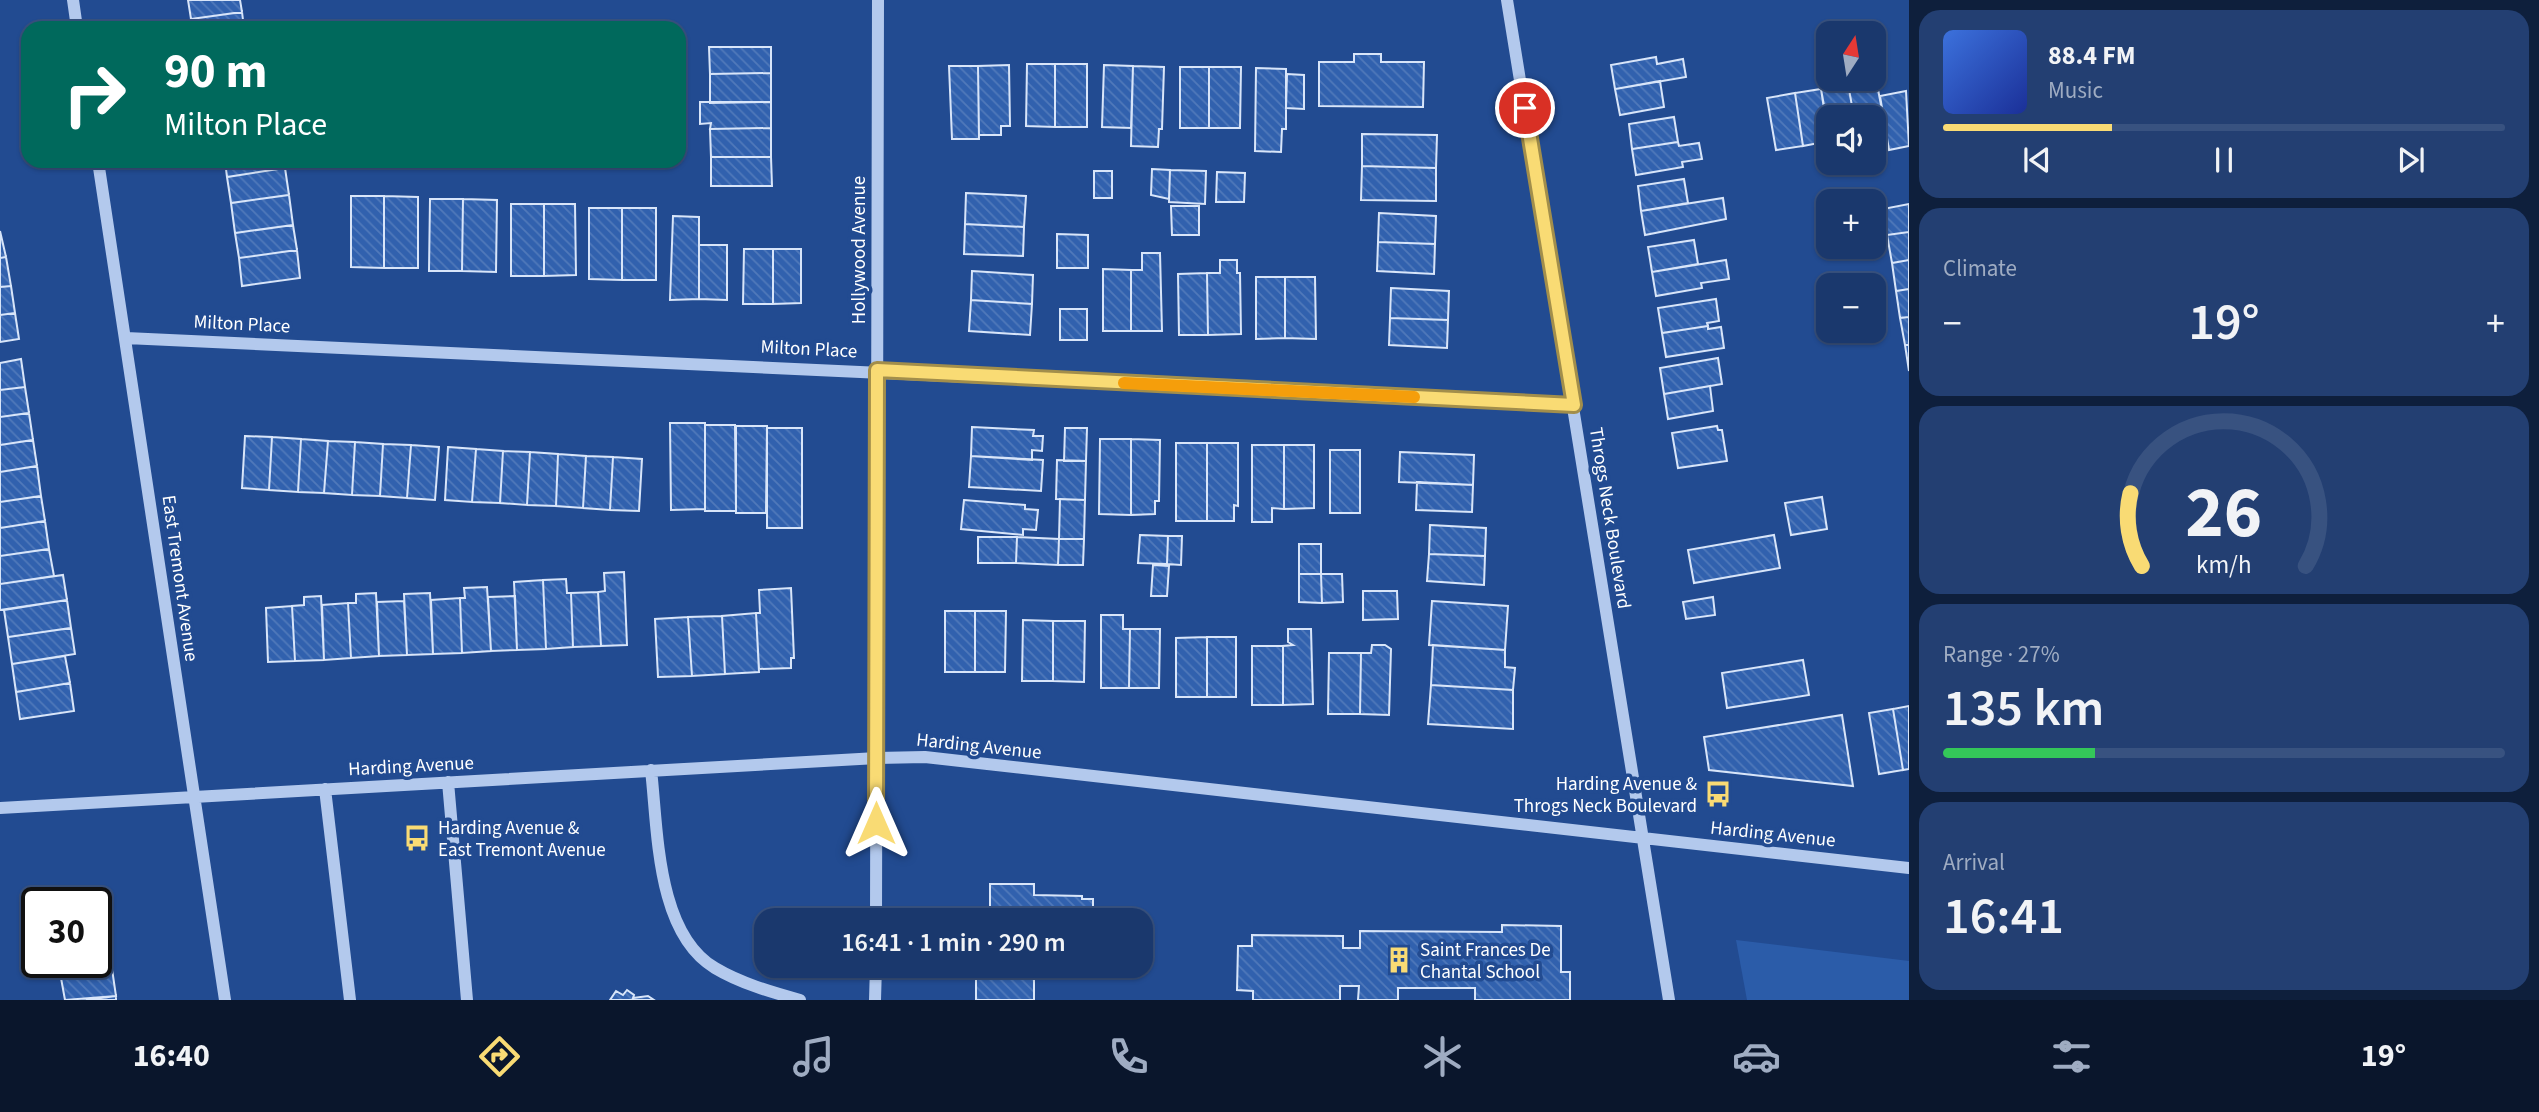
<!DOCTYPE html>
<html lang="en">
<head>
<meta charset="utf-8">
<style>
  body { margin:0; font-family:"Source Sans 3",sans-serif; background:#233f72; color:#f1f3f6; height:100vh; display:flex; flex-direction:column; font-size:26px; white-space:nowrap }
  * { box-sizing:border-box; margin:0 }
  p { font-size:23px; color:#9facc2 }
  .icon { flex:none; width:38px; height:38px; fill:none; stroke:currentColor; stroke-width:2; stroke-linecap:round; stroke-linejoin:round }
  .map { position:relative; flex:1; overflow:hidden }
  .panel { display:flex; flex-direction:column; gap:10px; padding:10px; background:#0e1f3c; width:630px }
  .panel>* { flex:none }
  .guide { position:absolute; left:21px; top:21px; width:665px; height:147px; border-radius:21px; box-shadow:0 2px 5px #0004,0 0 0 2px #385280; background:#00695c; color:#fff; overflow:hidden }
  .needle { width:46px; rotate:12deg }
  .controls { position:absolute; left:1816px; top:21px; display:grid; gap:14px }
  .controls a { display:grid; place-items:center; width:70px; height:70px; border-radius:14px; background:#1a386d; box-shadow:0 2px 5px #0004,0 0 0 2px #385280; font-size:35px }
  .speed { position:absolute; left:21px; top:887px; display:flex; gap:14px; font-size:35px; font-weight:700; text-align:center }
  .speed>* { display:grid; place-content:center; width:91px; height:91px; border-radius:50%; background:#1a386d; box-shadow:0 2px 5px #0004,0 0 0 2px #385280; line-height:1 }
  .speed .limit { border:4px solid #111; border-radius:10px; background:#fff; color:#111 }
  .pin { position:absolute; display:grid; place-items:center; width:60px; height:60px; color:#fff; margin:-30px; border:4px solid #fff; border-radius:50%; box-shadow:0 2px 7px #0007 }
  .me { position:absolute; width:77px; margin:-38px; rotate:0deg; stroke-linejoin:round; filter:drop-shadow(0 0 5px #0008) }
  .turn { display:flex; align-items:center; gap:24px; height:147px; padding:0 28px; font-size:32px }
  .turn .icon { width:91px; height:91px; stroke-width:2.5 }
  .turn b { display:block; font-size:49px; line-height:60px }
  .big { font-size:52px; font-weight:600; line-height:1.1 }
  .panel .tile { flex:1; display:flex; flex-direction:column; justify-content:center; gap:10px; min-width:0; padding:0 24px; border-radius:21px; background:#233f72 }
  .panel .dial { align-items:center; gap:0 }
  .dial svg { height:182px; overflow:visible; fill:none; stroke:#385280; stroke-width:7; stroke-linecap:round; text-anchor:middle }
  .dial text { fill:#f1f3f6; stroke:none }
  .song { display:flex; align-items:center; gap:21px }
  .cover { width:84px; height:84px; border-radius:10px; background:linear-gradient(135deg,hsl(220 70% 55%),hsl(230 70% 35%)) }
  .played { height:7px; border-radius:4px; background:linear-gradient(90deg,#f9db74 30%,#385280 30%) }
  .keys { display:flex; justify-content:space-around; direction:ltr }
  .heat { display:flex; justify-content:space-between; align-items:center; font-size:38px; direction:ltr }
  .charge { height:10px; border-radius:5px; background:linear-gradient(90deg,#34c759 27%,#385280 0) }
  .trip { position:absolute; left:754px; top:908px; width:399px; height:70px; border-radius:21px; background:#1a386d; box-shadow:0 2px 5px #0004,0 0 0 2px #385280; font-weight:600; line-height:70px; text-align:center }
  .menu { display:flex; height:112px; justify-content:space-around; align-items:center; background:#0a162c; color:#9facc2 }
  .menu .icon { width:49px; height:49px }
  .menu .active { color:#f9db74 }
  .menu b { font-size:32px; color:#f1f3f6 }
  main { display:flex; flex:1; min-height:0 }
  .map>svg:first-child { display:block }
  .green { fill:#2b5ca9 }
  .building { fill:url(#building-back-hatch); stroke:#d8e5f9; stroke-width:2 }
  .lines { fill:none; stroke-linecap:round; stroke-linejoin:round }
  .minor { stroke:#b3c9ed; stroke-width:12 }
  .route-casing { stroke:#a28e4b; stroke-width:18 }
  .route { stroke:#f9db74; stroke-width:12 }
  .slow { stroke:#f59e0b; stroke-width:12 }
  .labels { text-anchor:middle; stroke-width:7; stroke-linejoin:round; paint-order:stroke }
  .street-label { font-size:19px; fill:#fff; stroke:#224b91 }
  .poi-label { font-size:19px; fill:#fff; stroke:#224b91; text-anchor:start }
</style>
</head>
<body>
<main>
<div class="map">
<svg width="1909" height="1000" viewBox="0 0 1909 1000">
  <defs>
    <pattern id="building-back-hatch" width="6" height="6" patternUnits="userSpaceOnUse" patternTransform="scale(1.75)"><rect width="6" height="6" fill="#3161ae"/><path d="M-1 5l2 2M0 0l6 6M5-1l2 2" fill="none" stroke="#5079ba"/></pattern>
  </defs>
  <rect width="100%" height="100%" fill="#224b91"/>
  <path class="green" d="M1736,940L1909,961V1000H1747Z"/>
  <path class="building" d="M188,0H240L242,12L191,19Z
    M242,12L244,28H193L191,19Z
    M395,24H421V28H395Z
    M421,24L449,25V28H421Z
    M449,25H477V28H449Z
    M709,47H771V73L710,74Z
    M1354,54H1381V62H1424L1423,107L1319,106V62H1354Z
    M1656,57L1657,64L1683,59L1686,77L1615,89L1611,65Z
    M1027,64H1055V127L1026,126Z
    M1055,64H1087V127H1055Z
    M1009,65L1010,126H1001V135H979L978,66Z
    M1104,65L1133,66L1131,128L1102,127Z
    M949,66H978L979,139H952Z
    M1133,66L1164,67L1162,129H1159L1158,147L1131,146Z
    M1180,67H1209V128H1180Z
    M1209,67H1241L1240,128H1209Z
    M1256,68L1286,69V129H1282L1281,152L1255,151Z
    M771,73V102L710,103V74Z
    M1287,74L1304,75V109L1286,108Z
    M1876,79L1886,131L1874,133V117H1854L1848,84Z
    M1660,81L1664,107L1620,115L1615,89Z
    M1848,84L1854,117H1829V134L1821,89Z
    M1821,89L1829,141L1803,146L1795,93Z
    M1906,91L1909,146L1889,150L1880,96Z
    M1795,93L1803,146L1776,150L1767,98Z
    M700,102H771V128L710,129L711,123L700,124Z
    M1674,117L1678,142L1632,149L1629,124Z
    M771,128V157H711L710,129Z
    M1362,134L1437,135L1436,168L1362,166Z
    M1678,142L1679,146L1699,143L1702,159L1682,162L1683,167L1636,175L1632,149Z
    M711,157H771L772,186H711Z
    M225,161H284L285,168L227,177Z
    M585,161H615V165L585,164Z
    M1362,166L1436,168V201L1361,200Z
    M285,168L289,195L231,203L227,177Z
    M1152,169L1170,170L1169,199L1151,195Z
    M1170,170L1206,171L1205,204L1169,202Z
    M1094,171H1112V198H1094Z
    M1217,172L1245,173L1244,202H1216Z
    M1684,179L1688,203L1641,211L1638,186Z
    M966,193L1026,196L1024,227L965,224Z
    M289,195L293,225L235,233L231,203Z
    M351,196H384V268L351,267Z
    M384,196L418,197V268H384Z
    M1723,198L1726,219L1645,235L1641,211Z
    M430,199H463L462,271H429Z
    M463,199L497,200L496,272L462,271Z
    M511,204H544V276H511Z
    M544,204H575L576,275L544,276Z
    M1909,204V232L1887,235L1883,209Z
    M1171,206H1199V235H1172Z
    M589,208H622V280L589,279Z
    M622,208H656V280H622Z
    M1379,213L1436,216L1435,244L1378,242Z
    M673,216L699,217V299L670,300Z
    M965,224L1024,227L1023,256L964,254Z
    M293,225L297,250L239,258L235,233Z
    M0,231L6,257L0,258Z
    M1909,232V260L1892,263L1887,235Z
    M1057,234L1088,235V268H1057Z
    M1694,240L1698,264L1652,272L1648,247Z
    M1378,242L1435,244L1434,274L1377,271Z
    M699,245H727V300L699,299Z
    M744,249H773V304H743Z
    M773,249H801V303L773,304Z
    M297,250L300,278L242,286L239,258Z
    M1142,253H1160L1162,331H1131V270H1142Z
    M6,257L11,286L0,287V258Z
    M1220,260H1237V273H1240L1241,334L1208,335L1207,273H1220Z
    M1726,260L1729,279L1701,283L1702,288L1656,296L1652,272Z
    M1909,260V289L1896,291L1892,263Z
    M1103,269L1131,270V331H1103Z
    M972,271L1033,275L1032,304L971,300Z
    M1207,273L1208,335H1179L1178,274Z
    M1256,277H1285V338L1256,339Z
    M1285,277H1315L1316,339L1285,338Z
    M11,286L15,313L0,315V287Z
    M1391,288L1449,291L1448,320L1390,318Z
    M1909,289V317L1900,318L1896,291Z
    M1716,299L1719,321L1707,323L1708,326L1662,333L1658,308Z
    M971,300L1032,304L1030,335L969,331Z
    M1060,309H1087V340H1060Z
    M15,313L19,339L0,342V315Z
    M1909,317V345H1905L1900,318Z
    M1390,318L1448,320L1447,348L1389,345Z
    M1708,326V329L1721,327L1724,348L1666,357L1662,333Z
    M1905,345H1909V371Z
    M1718,358L1722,384L1664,394L1660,368Z
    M21,359L25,387L0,390V363Z
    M1710,386L1713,411L1668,419L1664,394Z
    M25,387L29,413L0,417V390Z
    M29,413L33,440L0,445V417Z
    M670,423H705V509L671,510Z
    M705,425H735L736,511H705Z
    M736,426H767L766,513H736Z
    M1717,426L1718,430H1722L1727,461L1678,468L1672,433Z
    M972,427L1034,430L1033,436H1043L1042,451L1032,450V460L971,456Z
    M767,428H802V528H767Z
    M1065,428H1087L1086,461H1064Z
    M245,436L272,437L269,490L242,488Z
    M272,437L301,439L298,492L269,490Z
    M301,439L328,441L324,493L298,492Z
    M1100,439H1131V515L1099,514Z
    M1131,439L1160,440L1159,501H1155V514L1131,515Z
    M33,440L37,466L0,472V445Z
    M328,441L355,442L352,495L324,493Z
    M355,442L383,444L380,496L352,495Z
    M1176,443H1207V521H1176Z
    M1207,443H1238V506L1234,505V521H1207Z
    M383,444L411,445L407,498L380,496Z
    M411,445L439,447L435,500L407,498Z
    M1252,445H1284V509L1272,508V522H1252Z
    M1284,445H1314V508L1284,509Z
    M448,447L476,449L472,502L445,500Z
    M476,449L503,451L500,503L472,502Z
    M1330,450H1360V513H1330Z
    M503,451L530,452L527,505L500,503Z
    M530,452L558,454L556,506L527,505Z
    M1400,452L1474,455L1473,485L1399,482Z
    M558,454L586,456L583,508L556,506Z
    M586,456L613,457L610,510L583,508Z
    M971,456L1043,460L1041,491L969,487Z
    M613,457L642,459L639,511L610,510Z
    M1057,460L1086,461L1085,500L1056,499Z
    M37,466L41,496L0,502V472Z
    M1417,482L1473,485L1472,512L1416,510Z
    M41,496L45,521L0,528V502Z
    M1822,497L1827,529L1791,535L1785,503Z
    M1060,499L1085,500L1084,539H1059Z
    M964,500L1025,505V509L1038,510L1036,530L1023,529V535L961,529Z
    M45,521L49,549L0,556V528Z
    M1430,525L1486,528L1485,556L1429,554Z
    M1140,535L1168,536L1167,564L1138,563Z
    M1774,535L1780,568L1694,583L1688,550Z
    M1168,536H1182L1181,565L1167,564Z
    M978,537H1017L1016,563H978Z
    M1017,537L1059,539L1058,565L1016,563Z
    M1059,539H1084L1083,565H1058Z
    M1299,544H1321V574H1299Z
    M49,549L54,576L0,584V556Z
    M1429,554L1485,556L1484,585L1427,581Z
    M1153,565L1169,566L1167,596H1151Z
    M624,572L627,645L601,646L598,592L605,591L604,573Z
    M1299,574H1321L1322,603L1299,602Z
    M1321,574H1342L1343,602L1322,603Z
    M63,575L67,600L0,610V584Z
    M566,579L567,593H571L573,647L546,649L543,580Z
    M543,580L546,649L517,650L514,582Z
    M487,587L491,651L462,653L460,598H465L464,588Z
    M791,588L794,658H791V668L759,669L756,613H760L759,590Z
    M1363,591H1397L1398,619L1363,620Z
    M598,592L601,646L573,647L571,593Z
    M376,593L379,656L351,658L348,603H356V594Z
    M430,593L433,654L407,655L404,594Z
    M321,596L324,660L295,661L292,606L304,605V597Z
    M515,596L517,650L491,651L488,597Z
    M1713,597L1715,615L1686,619L1683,602Z
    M460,598L462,653L433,654L431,600Z
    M67,600L71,628L8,637L4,610Z
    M404,601L407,655L379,656L377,602Z
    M1432,601L1508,606L1505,650L1429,645Z
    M348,603L351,658L324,660L322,605Z
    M292,606L295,661L268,662L266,608Z
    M945,611H975V672H945Z
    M975,611H1006L1005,672H975Z
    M756,613L759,672L725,674L722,616Z
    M1101,615H1123V629H1130L1129,688H1101Z
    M722,616L725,674L692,676L688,617Z
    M688,617L692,676L658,677L655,619Z
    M1023,620L1053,621V681H1022Z
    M1053,621H1085L1084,682L1053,681Z
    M71,628L75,654L12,664L8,637Z
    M1130,629H1160L1159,688H1129Z
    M1288,629H1311L1313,704L1283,705V646L1293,645L1288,642Z
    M1207,637V697H1176V638Z
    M1207,637H1236V697H1207Z
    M1372,645H1385L1391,649L1389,715L1360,714L1361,653H1371Z
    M1433,645L1505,650V667L1515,668L1513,690L1431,685Z
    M1252,646H1283V705H1252Z
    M1329,653H1361L1360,714H1328Z
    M65,656L70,683L16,692L12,664Z
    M1803,660L1809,695L1727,708L1722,673Z
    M70,683L74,711L20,719L16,692Z
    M1431,685L1513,690V729L1428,724Z
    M1909,706V769L1903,770L1893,709Z
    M1893,709L1903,770L1879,774L1869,713Z
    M1842,715L1853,786L1709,770L1704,737Z
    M990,884H1034V895L1082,896V899H1093V920H1132H990Z
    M68,896L69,903H41V902Z
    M103,915L107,943L96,944V916Z
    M1502,925L1561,926V972H1570V1000H1475V988H1398V1000H1358L1359,986H1340V1000H1253V991L1237,990L1238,946H1252V935L1343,936V948H1360V931L1502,932Z
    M107,943L112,969L61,978L59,962H96V944Z
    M989,966H1034V1000H976V976H989Z
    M1077,966H1132V978H1077Z
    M112,969L116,996L65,1000L61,978Z
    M627,990L634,995L633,998L648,996L654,1000H610L616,991L623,995Z
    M116,996V1000H86Z"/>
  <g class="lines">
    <path class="minor" d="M73,0L77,28
      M1507,0L1669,1000
      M98,161L225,1000
      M126,338L1574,405
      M651,770C658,830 656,933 715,968C740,983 771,992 800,1000
      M448,782L467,1000
      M325,789L350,1000
      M0,808L877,758L925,757L1909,868
      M876,920L878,0
      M875,1000L876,966"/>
  </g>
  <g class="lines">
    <g class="route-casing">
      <path id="route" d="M876,823L877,370L1574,405L1525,108"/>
    </g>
    <use href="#route" class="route"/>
    <path class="slow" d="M1124,383L1414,397"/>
  </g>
  <defs>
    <g id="bus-bare" transform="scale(2.1)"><path d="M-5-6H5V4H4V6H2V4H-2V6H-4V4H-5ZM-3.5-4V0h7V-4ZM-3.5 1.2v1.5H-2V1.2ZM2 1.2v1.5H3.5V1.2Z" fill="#f9db74" stroke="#224b91" stroke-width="2.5" paint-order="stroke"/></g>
    <g id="building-bare" transform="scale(2.1)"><path d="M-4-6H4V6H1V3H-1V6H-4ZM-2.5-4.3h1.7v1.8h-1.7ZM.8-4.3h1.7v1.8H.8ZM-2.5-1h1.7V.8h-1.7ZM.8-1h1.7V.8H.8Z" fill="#f9db74" stroke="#224b91" stroke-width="2.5" paint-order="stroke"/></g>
  </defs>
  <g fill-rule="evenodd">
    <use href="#bus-bare" x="1718" y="794"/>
    <use href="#bus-bare" x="417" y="838"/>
    <use href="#building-bare" x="1399" y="960"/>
  </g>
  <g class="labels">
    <g class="street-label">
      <text transform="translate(858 250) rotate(-90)" y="7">Hollywood Avenue</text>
      <text transform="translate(242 323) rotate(3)" y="7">Milton Place</text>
      <text transform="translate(809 348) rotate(3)" y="7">Milton Place</text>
      <text transform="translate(1611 518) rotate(81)" y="7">Throgs Neck Boulevard</text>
      <text transform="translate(181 578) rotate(82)" y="7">East Tremont Avenue</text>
      <text transform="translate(979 745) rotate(6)" y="7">Harding Avenue</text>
      <text transform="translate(411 765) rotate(-3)" y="7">Harding Avenue</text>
      <text transform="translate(1773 833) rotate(6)" y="7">Harding Avenue</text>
    </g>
    <g class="poi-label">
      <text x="1697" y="790" text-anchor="end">Harding Avenue &amp;<tspan x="1697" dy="22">Throgs Neck Boulevard</tspan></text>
      <text x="438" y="834">Harding Avenue &amp;<tspan x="438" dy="22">East Tremont Avenue</tspan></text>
      <text x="1420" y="956">Saint Frances De<tspan x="1420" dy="22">Chantal School</tspan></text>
    </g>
  </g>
</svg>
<div class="controls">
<a><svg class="needle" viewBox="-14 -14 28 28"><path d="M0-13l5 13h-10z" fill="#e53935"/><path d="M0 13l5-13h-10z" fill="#9facc2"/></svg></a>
<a><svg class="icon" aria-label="sound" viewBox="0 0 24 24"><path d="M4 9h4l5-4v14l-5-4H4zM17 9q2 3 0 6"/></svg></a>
<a>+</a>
<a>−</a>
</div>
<div class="speed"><div class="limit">30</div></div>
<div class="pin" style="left:1525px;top:108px;background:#d93025"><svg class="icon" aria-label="arrive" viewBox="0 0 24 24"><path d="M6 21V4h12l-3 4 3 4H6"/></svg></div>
<svg class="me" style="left:876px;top:823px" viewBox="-20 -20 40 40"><path d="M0-17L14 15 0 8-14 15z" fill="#f9db74" stroke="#fff" stroke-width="4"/></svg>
<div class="trip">16:41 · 1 min · 290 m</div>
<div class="guide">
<div class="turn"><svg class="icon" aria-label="right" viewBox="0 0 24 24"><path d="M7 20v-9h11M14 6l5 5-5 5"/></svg><div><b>90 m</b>Milton Place</div></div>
</div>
</div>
<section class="panel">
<div class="tile">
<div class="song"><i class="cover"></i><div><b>88.4 FM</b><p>Music</p></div></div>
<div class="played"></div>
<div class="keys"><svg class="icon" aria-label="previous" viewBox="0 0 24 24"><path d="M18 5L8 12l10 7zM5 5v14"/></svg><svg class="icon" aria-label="pause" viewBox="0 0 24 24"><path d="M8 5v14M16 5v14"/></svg><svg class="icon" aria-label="next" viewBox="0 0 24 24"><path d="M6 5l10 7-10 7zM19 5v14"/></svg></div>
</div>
<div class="tile"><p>Climate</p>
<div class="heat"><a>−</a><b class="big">19°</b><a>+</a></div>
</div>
<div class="tile dial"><svg viewBox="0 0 100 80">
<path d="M14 69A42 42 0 1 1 86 69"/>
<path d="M14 69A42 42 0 0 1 9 37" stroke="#f9db74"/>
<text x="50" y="56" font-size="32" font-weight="700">26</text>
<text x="50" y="72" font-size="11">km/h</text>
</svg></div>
<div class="tile"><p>Range · 27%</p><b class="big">135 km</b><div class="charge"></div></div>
<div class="tile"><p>Arrival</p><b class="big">16:41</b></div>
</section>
</main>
<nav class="menu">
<b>16:40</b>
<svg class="icon active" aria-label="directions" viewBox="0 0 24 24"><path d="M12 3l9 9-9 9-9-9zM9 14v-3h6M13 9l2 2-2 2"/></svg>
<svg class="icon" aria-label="music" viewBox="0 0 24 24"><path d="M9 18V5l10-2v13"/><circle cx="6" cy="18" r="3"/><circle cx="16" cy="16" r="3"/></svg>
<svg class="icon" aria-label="phone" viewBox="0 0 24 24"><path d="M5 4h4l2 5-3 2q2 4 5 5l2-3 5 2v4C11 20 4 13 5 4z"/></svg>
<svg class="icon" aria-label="climate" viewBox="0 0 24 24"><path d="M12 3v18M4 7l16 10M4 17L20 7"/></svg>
<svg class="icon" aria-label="car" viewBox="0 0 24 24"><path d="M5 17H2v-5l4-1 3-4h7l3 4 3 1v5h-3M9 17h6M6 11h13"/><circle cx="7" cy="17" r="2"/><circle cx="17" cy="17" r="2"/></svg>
<svg class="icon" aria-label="filters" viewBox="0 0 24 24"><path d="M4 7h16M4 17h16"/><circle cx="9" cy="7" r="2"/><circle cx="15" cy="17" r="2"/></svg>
<b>19°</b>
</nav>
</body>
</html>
